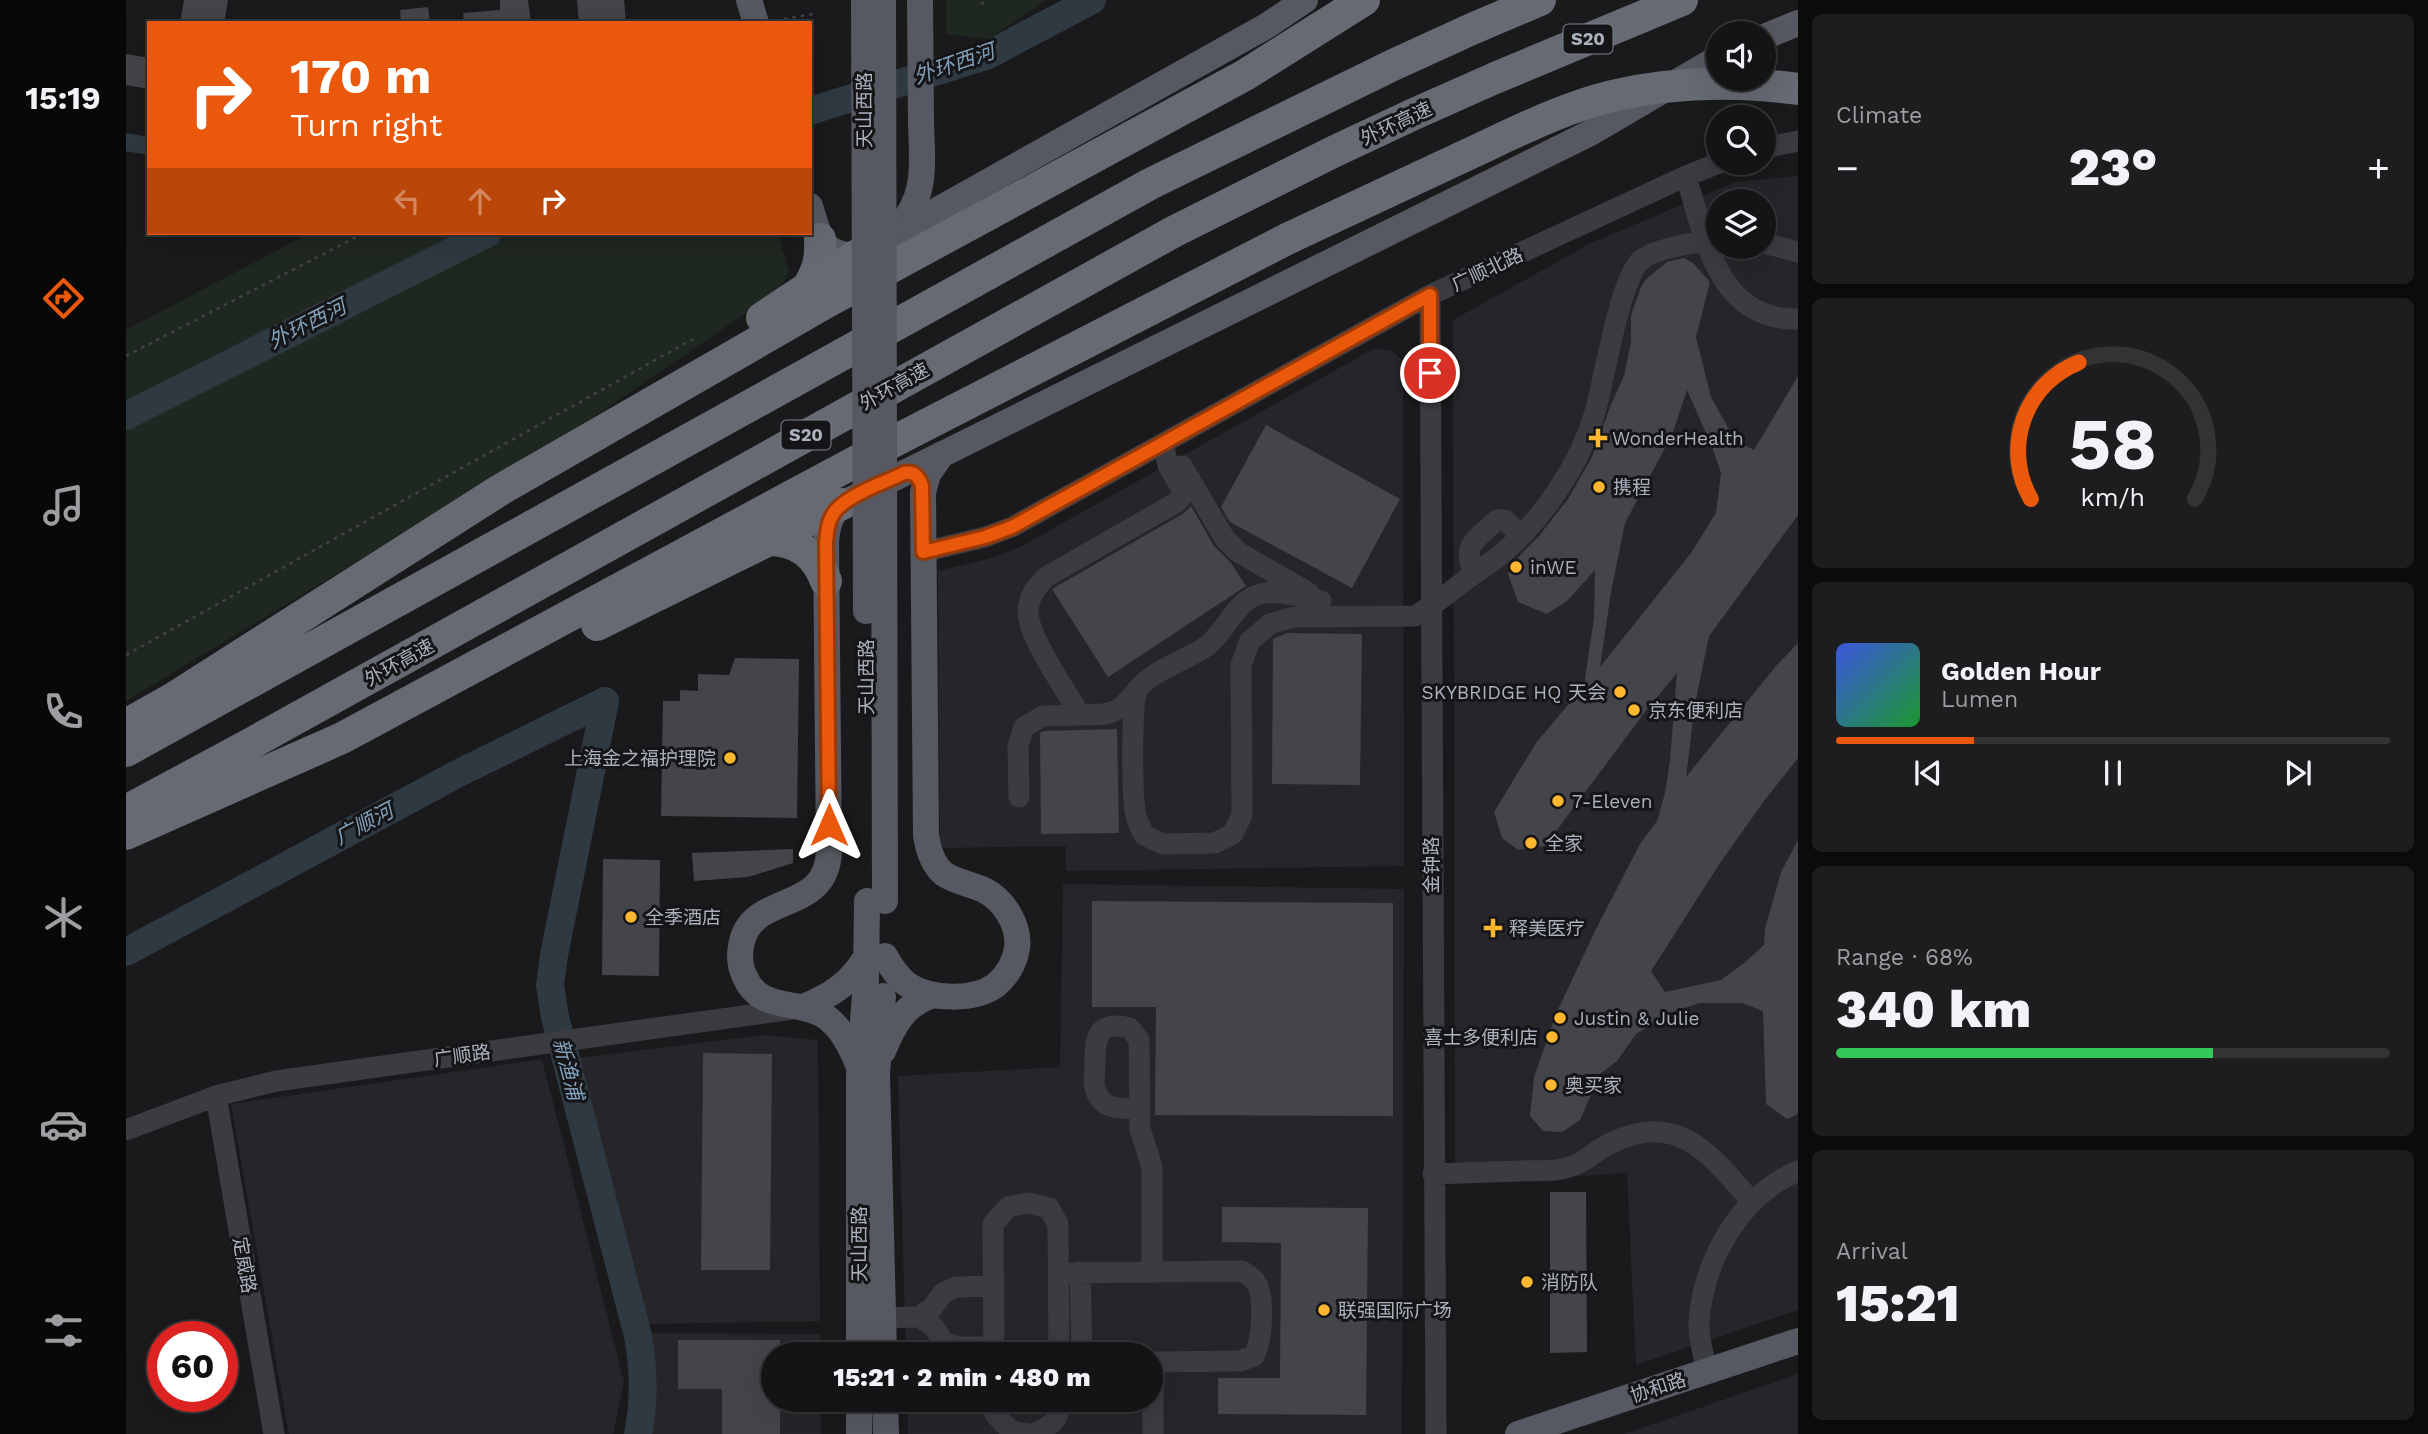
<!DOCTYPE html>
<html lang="en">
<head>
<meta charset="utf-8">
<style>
  body { margin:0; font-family:"Work Sans","Noto Sans SC",sans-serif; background:#1d1d1f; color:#f1f3f6; height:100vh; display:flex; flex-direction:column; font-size:26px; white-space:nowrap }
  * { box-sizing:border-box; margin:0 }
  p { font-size:23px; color:#9d9ea1 }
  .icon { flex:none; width:38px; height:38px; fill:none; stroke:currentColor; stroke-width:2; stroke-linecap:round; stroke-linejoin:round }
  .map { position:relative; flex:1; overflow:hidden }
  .side { display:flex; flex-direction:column; gap:14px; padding:14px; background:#0b0b0c; width:630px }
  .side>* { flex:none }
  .guide { position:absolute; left:21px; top:21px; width:665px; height:214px; border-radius:0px; box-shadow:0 7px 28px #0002,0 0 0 2px #333335; background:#ea580c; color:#fff; overflow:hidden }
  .controls { position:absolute; left:1580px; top:21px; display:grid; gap:14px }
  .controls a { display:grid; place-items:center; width:70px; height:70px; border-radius:50%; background:#141416; box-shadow:0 7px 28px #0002,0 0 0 2px #333335; font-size:35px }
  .speed { position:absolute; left:21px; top:1321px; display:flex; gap:14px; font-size:35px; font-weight:700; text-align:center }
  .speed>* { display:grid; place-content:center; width:91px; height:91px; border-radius:50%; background:#141416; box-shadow:0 7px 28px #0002,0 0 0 2px #333335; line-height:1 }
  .speed .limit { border:10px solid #d22; background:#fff; color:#111 }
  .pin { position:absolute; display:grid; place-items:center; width:60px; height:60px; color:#fff; margin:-30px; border:4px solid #fff; border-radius:50%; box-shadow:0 2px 7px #0007 }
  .me { position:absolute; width:77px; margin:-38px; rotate:0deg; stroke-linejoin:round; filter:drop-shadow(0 0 5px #0008) }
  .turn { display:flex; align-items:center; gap:24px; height:147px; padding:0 28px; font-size:32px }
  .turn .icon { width:91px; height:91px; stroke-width:2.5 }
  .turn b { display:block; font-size:49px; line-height:60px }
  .lanes { display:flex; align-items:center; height:66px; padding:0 28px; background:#0003; justify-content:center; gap:35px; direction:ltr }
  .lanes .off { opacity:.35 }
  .big { font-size:52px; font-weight:800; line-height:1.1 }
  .side .widget { flex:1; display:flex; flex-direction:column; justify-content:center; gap:10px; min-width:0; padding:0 24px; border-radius:10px; background:#1d1d1f }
  .side .dial { align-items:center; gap:0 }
  .dial svg { height:182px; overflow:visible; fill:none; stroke:#333335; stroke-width:7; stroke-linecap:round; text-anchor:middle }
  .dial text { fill:#f1f3f6; stroke:none }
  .song { display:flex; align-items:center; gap:21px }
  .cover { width:84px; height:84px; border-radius:10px; background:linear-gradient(135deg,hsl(230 70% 55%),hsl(130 70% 35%)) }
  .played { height:7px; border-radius:4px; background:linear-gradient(90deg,#ea580c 25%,#333335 25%) }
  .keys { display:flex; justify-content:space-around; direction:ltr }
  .heat { display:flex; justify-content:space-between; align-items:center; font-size:38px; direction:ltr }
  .charge { height:10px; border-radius:5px; background:linear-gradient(90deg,#34c759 68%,#333335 0) }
  .trip { position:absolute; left:635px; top:1342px; width:402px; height:70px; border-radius:35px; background:#141416; box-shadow:0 7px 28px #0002,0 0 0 2px #333335; font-weight:800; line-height:70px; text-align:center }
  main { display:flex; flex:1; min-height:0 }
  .tab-bar { display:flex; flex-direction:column; width:126px; justify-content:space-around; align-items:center; background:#080809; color:#9d9ea1 }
  .tab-bar .icon { width:49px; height:49px }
  .tab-bar .current { color:#ea580c }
  .tab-bar b { font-size:32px; color:#f1f3f6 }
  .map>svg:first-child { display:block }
  .built { fill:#26262a; fill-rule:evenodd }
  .green { fill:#1f2820 }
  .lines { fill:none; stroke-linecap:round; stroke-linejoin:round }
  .canal { stroke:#2e3942; stroke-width:18 }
  .river { stroke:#2e3942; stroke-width:28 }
  .building { fill:#44454a; fill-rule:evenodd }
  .path { stroke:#404349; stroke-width:2.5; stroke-dasharray:3.5 5; stroke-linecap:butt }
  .minor { stroke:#3a3c42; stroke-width:21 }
  .major { stroke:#565961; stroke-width:26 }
  .highway { stroke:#666a73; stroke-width:32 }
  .major-bridge { stroke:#565961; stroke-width:26 }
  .highway-bridge { stroke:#666a73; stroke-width:32 }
  .route-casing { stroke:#983908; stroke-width:18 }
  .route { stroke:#ea580c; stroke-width:12 }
  .poi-dot { fill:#ffb72f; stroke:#151518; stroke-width:2.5 }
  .labels { text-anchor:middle; stroke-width:6; stroke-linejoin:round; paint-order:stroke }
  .shield { fill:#151518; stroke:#7e828c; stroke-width:2 }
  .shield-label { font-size:18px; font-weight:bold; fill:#abb1bd }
  .street-label { font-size:19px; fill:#abb1bd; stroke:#151518 }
  .poi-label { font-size:19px; fill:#abb1bd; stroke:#151518; text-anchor:start }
  .water-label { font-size:21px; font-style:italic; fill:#80a0ba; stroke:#151518 }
</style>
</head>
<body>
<main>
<nav class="tab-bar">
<b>15:19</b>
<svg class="icon current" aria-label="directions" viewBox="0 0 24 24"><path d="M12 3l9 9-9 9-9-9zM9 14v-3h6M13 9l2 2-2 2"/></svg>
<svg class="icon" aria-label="music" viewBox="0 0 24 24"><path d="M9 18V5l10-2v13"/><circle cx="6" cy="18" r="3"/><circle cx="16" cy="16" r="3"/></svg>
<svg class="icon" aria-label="phone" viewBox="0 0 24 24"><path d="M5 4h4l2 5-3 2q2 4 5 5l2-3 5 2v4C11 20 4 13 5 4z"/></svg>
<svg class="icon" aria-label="climate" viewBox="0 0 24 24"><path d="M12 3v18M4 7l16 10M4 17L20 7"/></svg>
<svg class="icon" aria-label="car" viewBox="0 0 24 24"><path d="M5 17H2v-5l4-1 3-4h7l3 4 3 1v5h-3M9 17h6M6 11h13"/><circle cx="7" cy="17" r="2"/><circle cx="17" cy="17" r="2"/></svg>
<svg class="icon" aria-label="filters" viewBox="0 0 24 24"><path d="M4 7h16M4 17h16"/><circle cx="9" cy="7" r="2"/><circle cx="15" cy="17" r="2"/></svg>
</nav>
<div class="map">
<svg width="1672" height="1434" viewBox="0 0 1672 1434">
  <rect width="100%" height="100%" fill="#1a1a1d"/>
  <path class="built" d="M1672,176V1310L1510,1365L1501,1173L1433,1177L1329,1172L1327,320L1465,243L1610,182ZM1592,201H1638V247H1592Z
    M1247,349L1265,350L1277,361L1278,866L940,871V846L814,848L812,571L865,558L894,547Z
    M937,884L1278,889L1276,1434H782L781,1400H1026V1354H780L772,1076L934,1067Z
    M638,1035L692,1040L694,1321L521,1324L452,1058Z
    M416,1059L498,1382L487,1434H163L105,1104Z
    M521,1333L694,1334V1354H648V1400H695V1434H520L530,1380Z
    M1672,1374V1434H1498Z"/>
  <path class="green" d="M820,0H921L862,39L820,34Z
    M184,233H652L663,271L654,290L441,435L0,701V330Z"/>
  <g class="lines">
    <path class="canal" d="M0,142L23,146"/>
    <path class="river" d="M684,111L860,56L966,0
      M0,416L362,233
      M479,701L428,955L424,985L429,1017L512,1336C518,1370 519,1400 512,1434
      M0,952L333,773L479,701"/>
  </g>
  <path class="building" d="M58,0H102L98,23H54Z
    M374,0H402L405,23H338L337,13L374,10Z
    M451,0H498L500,23H453Z
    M302,7L304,23H275L274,10Z
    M0,54L23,58V89L0,85Z
    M1558,258L1567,263L1584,282L1570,337L1585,397L1609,440L1628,450L1672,376V515L1583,636L1569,704L1560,777L1650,666L1672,643V758L1638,801L1594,863L1525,971L1539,992L1595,980L1618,963L1638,945L1639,929L1655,872L1672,840V1114L1661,1119L1640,1104L1637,1011L1616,1003H1574L1546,1012L1510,1034L1491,1061L1474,1074L1454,1120L1436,1132L1417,1131L1404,1116L1408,1077L1430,1014L1469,931L1514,844L1531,821L1539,793L1544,760L1551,673L1522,708L1419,846L1392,850L1376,838L1368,812L1410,743L1458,686L1468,618L1469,570L1441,601L1421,614L1392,602L1382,574L1395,554L1413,536L1442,499L1466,457L1484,407L1498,376L1505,342V315L1515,287L1520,279L1541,262ZM1561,390L1585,444L1595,473L1590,513L1565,553L1474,667L1485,592L1499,523L1546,435Z
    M1140,425L1274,499L1226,588L1104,522L1095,507Z
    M1065,506L1088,546L1105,563L1120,586L982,677L926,589L1058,513Z
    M1161,633L1236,634L1234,785L1146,784L1147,639Z
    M609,658L673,659L671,818L535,816L537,701H554V690L572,691V674L603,675Z
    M991,729L993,833L915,834L914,733L918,731Z
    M667,849V863L622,877L568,881L566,853Z
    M477,859L534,860L533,976L476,975Z
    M966,901L1267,903V1116L1029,1115L1030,1007H966Z
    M577,1053L646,1054L644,1270H575Z
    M1424,1192H1460L1461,1352L1424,1353Z
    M1096,1207L1242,1208L1240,1415L1092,1414V1378H1154L1155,1243L1096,1242Z
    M552,1340H654V1354H648V1400H654V1434H596V1389H552Z"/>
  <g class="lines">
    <path class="path" d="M855,4L862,0
      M658,19L687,14
      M0,356L238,233
      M0,655L567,339"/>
    <path class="minor" d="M1638,148L1672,141
      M1560,176C1579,237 1591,321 1672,319
      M1638,243L1672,252
      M1304,295L1310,1434
      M1056,466L1099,539L1112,552L1183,593
      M797,552L859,537L886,527L1304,295L1560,176L1593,163
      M1348,573C1335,544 1350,540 1371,520H1379L1394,535
      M1195,601C1176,597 1150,588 1131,595C1107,604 1099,634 1078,648C1061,659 1020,674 1011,691C1005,702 1006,802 1010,815C1011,822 1015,828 1018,835L1037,844L1089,843L1107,834L1116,815L1115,665L1124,641L1144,624L1168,617L1289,616C1308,605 1324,592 1341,579C1351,571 1362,565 1372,557C1415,522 1454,465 1469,412C1478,381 1494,278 1515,260C1530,248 1574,241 1592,240
      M1011,690C992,715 984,715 954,715C941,692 901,635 902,611C903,596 910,587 920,577L1051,502L1056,496L1055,488L1042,465L1037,443
      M893,797L892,745L898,727L917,716L954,715
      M90,1096L148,1434
      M1013,1108C1001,1108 985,1110 976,1101C966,1091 968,1077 969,1065C969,1037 971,1020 1004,1028L1013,1040L1014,1129L1026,1167V1272
      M0,1130L90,1096L150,1081L667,1009
      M1307,1174C1336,1173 1364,1172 1393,1171C1407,1170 1422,1172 1436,1169C1459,1164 1465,1153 1483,1144C1552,1109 1585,1155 1626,1202
      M954,1272L956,1354
      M933,1273L1116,1271C1120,1274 1126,1277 1129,1281C1140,1296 1136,1340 1128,1356L1114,1361L1026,1362
      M793,1317L807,1326L818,1342L832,1347H868
      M757,1318L793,1317L806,1308L817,1293L830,1287L868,1286
      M868,1354L867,1224L882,1207L902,1203L923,1208L932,1224L933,1354
      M1581,1371C1578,1356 1572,1338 1573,1323C1577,1261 1613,1196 1672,1171
      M869,1400V1414L884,1430L901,1434
      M907,1434C925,1426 934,1421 934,1400
      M1027,1434V1362"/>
    <path class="major" d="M623,0L630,23
      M1638,37L1672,23
      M684,206C693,235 695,257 731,255L1142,25L1179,0
      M771,230C802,195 796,165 795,122
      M759,956C765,967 771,977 782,985C804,1000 849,1001 870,985C881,976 889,962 891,948C894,926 878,900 858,890C845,884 830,882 818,874C807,865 802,849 800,835L797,492L802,474L816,454
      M757,996L751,1074L758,1354
      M677,1007C705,996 726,982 741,955
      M757,1051C768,1024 779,1004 807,995
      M733,1067C725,1047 715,1026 697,1015C671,1000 633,1011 619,977C614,967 613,957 615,946C624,890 700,916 703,852L700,543C701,527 704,515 716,504L1466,132L1592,58
      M733,1354V1076L740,980L741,901
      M733,1400V1434
      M759,1400L760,1434
      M1392,1434L1672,1341"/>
    <path class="highway" d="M682,287C692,270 695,259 694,239
      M636,318L731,255
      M643,540C672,540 690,555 700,581
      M471,625L716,504
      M0,725L46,699L374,490L701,302L1119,75L1238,0
      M0,751L1024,184L1267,65L1348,28L1414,0
      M0,811L126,743L1049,231L1207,152L1288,114L1369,78L1556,0
      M0,834L216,738L755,448L1163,238"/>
    <path class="major-bridge" d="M738,0L740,611
      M757,0L759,901
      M794,0L795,122"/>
    <path class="highway-bridge" d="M1163,238C1225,209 1286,180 1347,152C1392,131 1437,108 1486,96C1546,82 1611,81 1672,89"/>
  </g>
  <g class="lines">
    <g class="route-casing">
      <path id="route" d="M703,825L700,543C701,534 701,524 706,516C715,497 758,483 778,473C788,471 793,477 796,486L797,552L859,537L886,527L1304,295V373"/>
    </g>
    <use href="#route" class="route"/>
  </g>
  <g class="poi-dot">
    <path d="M1468.5 427.5h7v7h7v7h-7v7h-7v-7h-7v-7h7z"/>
    <circle cx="1473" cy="487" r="7"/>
    <circle cx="1390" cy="567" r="7"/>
    <circle cx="1494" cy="692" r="7"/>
    <circle cx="1508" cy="710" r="7"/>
    <circle cx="604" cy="758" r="7"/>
    <circle cx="1432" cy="801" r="7"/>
    <circle cx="1405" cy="843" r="7"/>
    <circle cx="505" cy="917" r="7"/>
    <path d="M1363.5 917.5h7v7h7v7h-7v7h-7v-7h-7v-7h7z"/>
    <circle cx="1434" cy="1018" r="7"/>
    <circle cx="1426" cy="1037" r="7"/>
    <circle cx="1425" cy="1085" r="7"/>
    <circle cx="1401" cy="1282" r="7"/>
    <circle cx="1198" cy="1310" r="7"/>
  </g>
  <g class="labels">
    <g class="shield">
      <rect x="1437.5" y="24.5" width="49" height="29" rx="5"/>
      <rect x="655.5" y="420.5" width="49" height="29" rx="5"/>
    </g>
    <g class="shield-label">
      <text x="1462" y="45">S20</text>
      <text x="680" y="441">S20</text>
    </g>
    <g class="street-label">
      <text transform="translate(738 110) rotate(-90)" y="7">天山西路</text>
      <text transform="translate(1270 123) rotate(-25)" y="7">外环高速</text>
      <text transform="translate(1361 269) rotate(-25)" y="7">广顺北路</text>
      <text transform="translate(768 386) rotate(-29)" y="7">外环高速</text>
      <text transform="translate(273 662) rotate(-29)" y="7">外环高速</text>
      <text transform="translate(740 677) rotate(-90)" y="7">天山西路</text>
      <text transform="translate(1305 865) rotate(-90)" y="7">金钟路</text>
      <text transform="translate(336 1055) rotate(-8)" y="7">广顺路</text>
      <text transform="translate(733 1244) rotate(-90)" y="7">天山西路</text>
      <text transform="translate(119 1265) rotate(80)" y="7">定威路</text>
      <text transform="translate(1532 1387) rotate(-18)" y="7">协和路</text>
    </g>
    <g class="poi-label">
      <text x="1486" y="445">WonderHealth</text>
      <text x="1487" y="494">携程</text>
      <text x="1404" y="574">inWE</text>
      <text x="1480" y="699" text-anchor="end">SKYBRIDGE HQ 天会</text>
      <text x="1522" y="717">京东便利店</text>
      <text x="590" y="765" text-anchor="end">上海金之福护理院</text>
      <text x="1446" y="808">7-Eleven</text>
      <text x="1419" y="850">全家</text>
      <text x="519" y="924">全季酒店</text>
      <text x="1383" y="935">释美医疗</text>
      <text x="1448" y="1025">Justin &amp; Julie</text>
      <text x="1412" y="1044" text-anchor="end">喜士多便利店</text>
      <text x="1439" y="1092">奥买家</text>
      <text x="1415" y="1289">消防队</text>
      <text x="1212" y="1317">联强国际广场</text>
    </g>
    <g class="water-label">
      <text transform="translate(828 64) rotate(-19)" y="7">外环西河</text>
      <text transform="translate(181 324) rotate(-27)" y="7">外环西河</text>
      <text transform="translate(238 824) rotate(-28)" y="7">广顺河</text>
      <text transform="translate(442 1069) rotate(75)" y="7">新渔浦</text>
    </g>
  </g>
</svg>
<div class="controls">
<a><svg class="icon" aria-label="sound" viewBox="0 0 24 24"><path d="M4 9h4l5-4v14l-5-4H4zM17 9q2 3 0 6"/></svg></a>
<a><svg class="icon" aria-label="search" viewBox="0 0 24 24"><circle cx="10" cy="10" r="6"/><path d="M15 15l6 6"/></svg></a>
<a><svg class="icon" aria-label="layers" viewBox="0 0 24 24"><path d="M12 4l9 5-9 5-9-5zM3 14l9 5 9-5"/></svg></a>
</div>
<div class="speed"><div class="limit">60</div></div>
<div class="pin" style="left:1304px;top:373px;background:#d93025"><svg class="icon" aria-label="arrive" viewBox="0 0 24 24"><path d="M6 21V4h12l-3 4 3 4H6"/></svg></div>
<svg class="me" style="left:703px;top:825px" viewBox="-20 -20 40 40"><path d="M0-17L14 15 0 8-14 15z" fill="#ea580c" stroke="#fff" stroke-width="4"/></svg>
<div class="trip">15:21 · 2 min · 480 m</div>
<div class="guide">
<div class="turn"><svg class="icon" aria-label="right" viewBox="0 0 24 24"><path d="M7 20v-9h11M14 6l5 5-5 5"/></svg><div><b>170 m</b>Turn right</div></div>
<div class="lanes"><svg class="icon off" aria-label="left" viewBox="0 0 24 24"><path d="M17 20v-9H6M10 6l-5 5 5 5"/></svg><svg class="icon off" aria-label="ahead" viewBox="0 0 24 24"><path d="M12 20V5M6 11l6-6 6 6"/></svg><svg class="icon" aria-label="right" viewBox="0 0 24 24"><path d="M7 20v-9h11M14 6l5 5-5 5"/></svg></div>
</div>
</div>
<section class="side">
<div class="widget"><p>Climate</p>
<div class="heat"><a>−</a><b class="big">23°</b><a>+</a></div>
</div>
<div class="widget dial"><svg viewBox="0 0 100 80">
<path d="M14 69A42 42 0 1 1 86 69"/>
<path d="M14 69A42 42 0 0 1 35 9" stroke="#ea580c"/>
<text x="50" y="56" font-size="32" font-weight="700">58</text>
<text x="50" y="72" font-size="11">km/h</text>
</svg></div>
<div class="widget">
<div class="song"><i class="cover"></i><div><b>Golden Hour</b><p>Lumen</p></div></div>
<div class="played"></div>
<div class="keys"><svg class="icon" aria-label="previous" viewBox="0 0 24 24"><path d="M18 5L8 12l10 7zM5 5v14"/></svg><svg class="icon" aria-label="pause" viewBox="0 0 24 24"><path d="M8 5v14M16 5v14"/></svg><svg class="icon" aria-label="next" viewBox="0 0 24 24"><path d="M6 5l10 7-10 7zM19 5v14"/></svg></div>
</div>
<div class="widget"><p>Range · 68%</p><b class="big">340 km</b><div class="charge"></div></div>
<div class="widget"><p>Arrival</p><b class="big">15:21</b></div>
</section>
</main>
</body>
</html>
